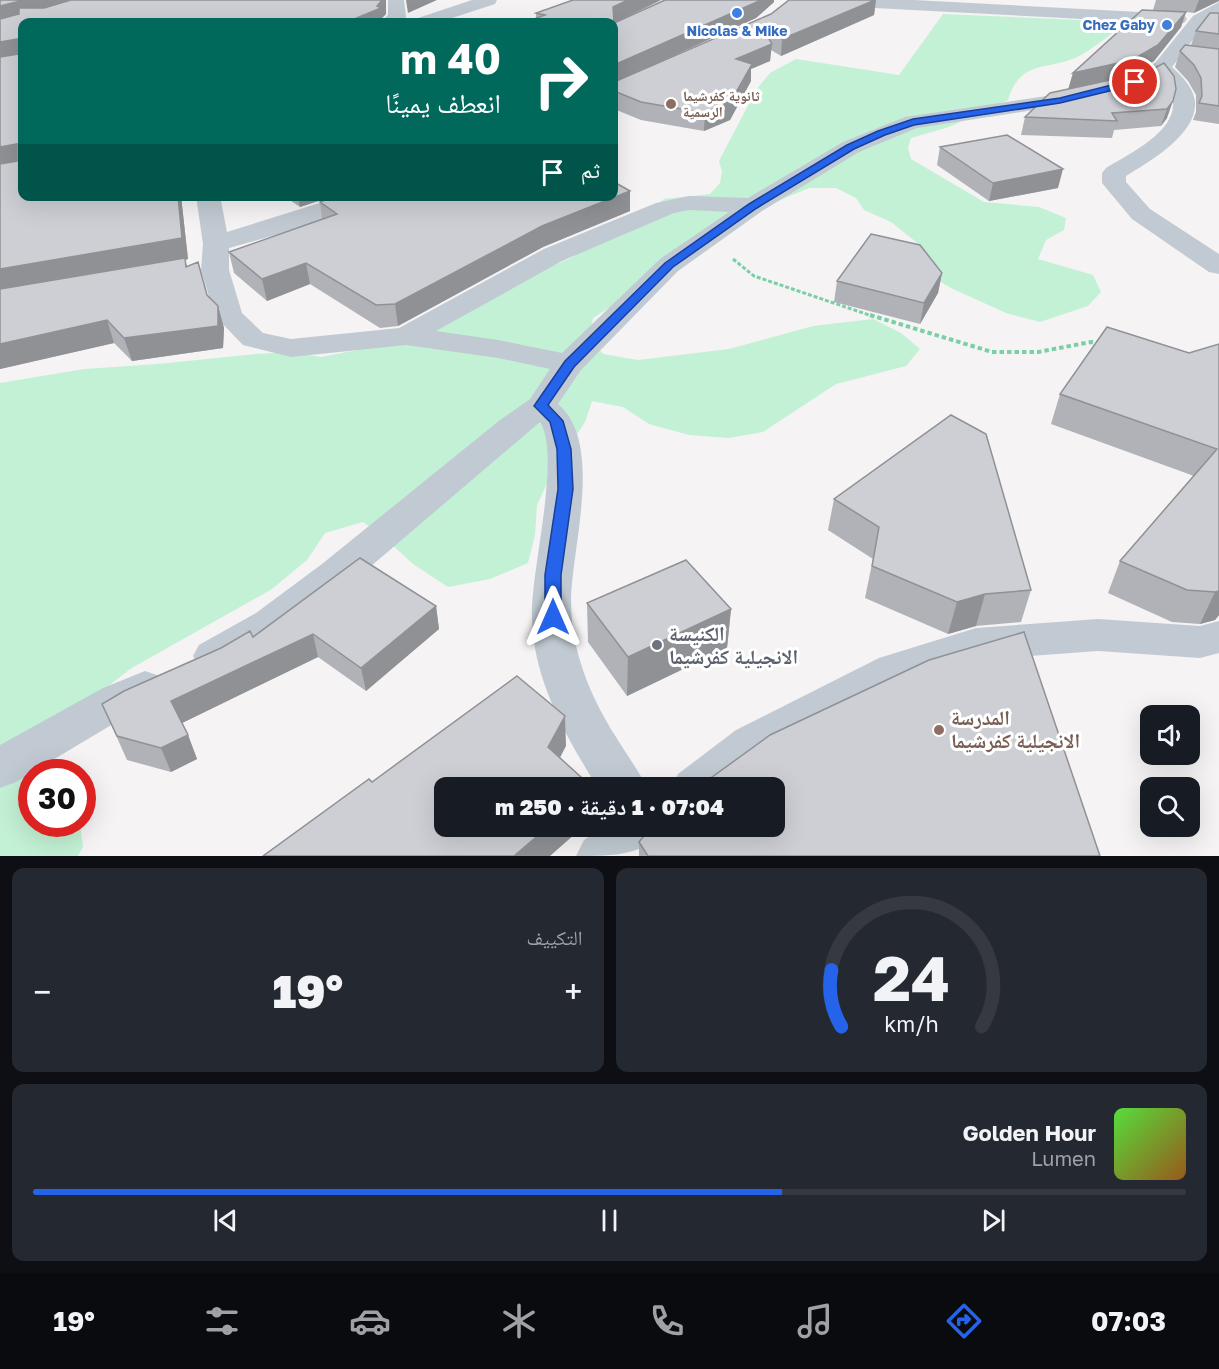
<!DOCTYPE html>
<html lang="ar">
<head>
<meta charset="utf-8">
<style>
  body { margin:0; font-family:"Golos Text","Noto Naskh Arabic",sans-serif; background:#242831; color:#f1f3f6; direction:rtl; height:100vh; display:flex; flex-direction:column; font-size:22px; white-space:nowrap }
  * { box-sizing:border-box; margin:0 }
  p { font-size:20px; color:#9ea1a6 }
  .icon { flex:none; width:33px; height:33px; fill:none; stroke:currentColor; stroke-width:2; stroke-linecap:round; stroke-linejoin:round }
  .map { position:relative; height:856px; overflow:hidden; direction:ltr }
  .panel { display:flex; flex-direction:column; gap:12px; padding:12px; background:#0d0f14; flex:1 }
  .panel>* { flex:none }
  .banner { position:absolute; left:18px; top:18px; width:600px; height:183px; border-radius:12px; box-shadow:0 6px 24px #0002; direction:rtl; background:#00695c; color:#fff; overflow:hidden }
  .fabs { position:absolute; left:1140px; top:705px; display:grid; gap:12px }
  .fabs a { display:grid; place-items:center; width:60px; height:60px; border-radius:12px; background:#171b24; box-shadow:0 6px 24px #0002; font-size:30px }
  .speed { position:absolute; left:18px; top:759px; display:flex; gap:12px; font-size:30px; font-weight:700; text-align:center }
  .speed>* { display:grid; place-content:center; width:78px; height:78px; border-radius:50%; background:#171b24; box-shadow:0 6px 24px #0002; line-height:1 }
  .speed .limit { border:9px solid #d22; background:#fff; color:#111 }
  .pin { position:absolute; display:grid; place-items:center; width:51px; height:51px; color:#fff; margin:-26px; border:3px solid #fff; border-radius:50%; box-shadow:0 2px 6px #0007 }
  .me { position:absolute; width:66px; margin:-33px; rotate:0deg; stroke-linejoin:round; filter:drop-shadow(0 0 4px #0008) }
  .turn { display:flex; align-items:center; gap:21px; height:126px; padding:0 18px; font-size:27px }
  .turn .icon { width:78px; height:78px; stroke-width:2.5 }
  .turn b { display:block; font-size:42px; line-height:51px }
  .then { display:flex; align-items:center; height:57px; padding:0 18px; background:#0003; gap:12px; font-size:22px }
  .big { font-size:45px; font-weight:800; line-height:1.1 }
  .panel .card { flex:1; display:flex; flex-direction:column; justify-content:center; gap:9px; min-width:0; padding:0 21px; border-radius:12px; background:#242831 }
  .panel .dial { align-items:center; gap:0 }
  .dial svg { height:156px; overflow:visible; fill:none; stroke:#363941; stroke-width:7; stroke-linecap:round; text-anchor:middle }
  .dial text { fill:#f1f3f6; stroke:none }
  .song { display:flex; align-items:center; gap:18px }
  .cover { width:72px; height:72px; border-radius:9px; background:linear-gradient(135deg,hsl(110 70% 55%),hsl(30 70% 35%)) }
  .played { height:6px; border-radius:3px; background:linear-gradient(90deg,#2563eb 65%,#363941 65%) }
  .keys { display:flex; justify-content:space-around; direction:ltr }
  .heat { display:flex; justify-content:space-between; align-items:center; font-size:33px; direction:ltr }
  .panel .tiles { flex:1; display:grid; gap:12px; grid-template-columns:1fr 1fr }
  .card:last-child { grid-column:span 2 }
  .trip { position:absolute; left:434px; top:777px; width:351px; height:60px; border-radius:12px; background:#171b24; box-shadow:0 6px 24px #0002; font-weight:800; line-height:60px; text-align:center; direction:rtl }
  .dock { display:flex; height:96px; justify-content:space-around; align-items:center; background:#090b0e; color:#9ea1a6 }
  .dock .icon { width:42px; height:42px }
  .dock .current { color:#2563eb }
  .dock b { font-size:27px; color:#f1f3f6 }
  .map>svg:first-child { display:block }
  .green { fill:#c3f1d5 }
  .lines { fill:none; stroke-linecap:round; stroke-linejoin:round }
  .path-far1 { stroke:#7ad0a6; stroke-width:3; stroke-dasharray:4 2; stroke-linecap:butt }
  .path { stroke:#7ad0a6; stroke-width:4; stroke-dasharray:4.5 3; stroke-linecap:butt }
  .minor { fill:#c1cad2; fill-rule:evenodd }
  .wall { fill:#b0b2b7 }
  .shaded-wall { fill:#909195 }
  .building { fill:#cdcfd5; stroke:#909195; stroke-width:1.5 }
  .route { fill:#2563eb; stroke:#184099; stroke-width:1.5 }
  .shop-dot { fill:#3f7fe0; stroke:#fff; stroke-width:2 }
  .education-dot { fill:#8d6e63; stroke:#fff; stroke-width:2 }
  .worship-dot { fill:#6b7280; stroke:#fff; stroke-width:2 }
  .labels { text-anchor:middle; stroke-width:6; stroke-linejoin:round; paint-order:stroke }
  .far-shop-label { font-size:14px; font-weight:bold; fill:#366cbe; stroke:#fff; text-anchor:end }
  .far-education-label { font-size:14px; font-weight:bold; fill:#785e54; stroke:#fff; text-anchor:start }
  .near-worship-label { font-size:20px; font-weight:bold; fill:#5b616d; stroke:#fff; text-anchor:start }
  .near-education-label { font-size:20px; font-weight:bold; fill:#785e54; stroke:#fff; text-anchor:start }
</style>
</head>
<body>
<div class="map">
<svg width="1219" height="856" viewBox="0 0 1219 856">
  <rect width="100%" height="100%" fill="#f5f3f3"/>
  <path class="green" d="M943,14L1127,22C1112,33 1097,46 1081,55C1050,72 1021,57 1008,100L949,127L911,138L908,148L911,159L984,202L1039,207L1066,218L1064,230L1046,240L1038,259L1093,275L1101,292L1088,306L1040,322L1006,313L951,288L929,275L917,261L921,246L891,222L864,210L856,198L836,188H809L771,204L593,318L589,337L603,354L638,360L729,349L813,326L873,319L901,333L920,349L906,366L836,384L763,432L729,438L689,435L649,424L623,407L592,401L585,422L552,473L537,505L535,535L528,563L490,579L448,587L413,564L388,541L363,522L325,533L307,560L272,589L130,669L47,735L59,772H32V824H80L83,847L78,856H0V383L84,369L158,364L256,354L291,352L321,357L357,350L573,257L603,229L648,212L664,199L710,194L720,183L722,172L719,161L756,90L770,73L796,59L899,75Z"/>
  <g class="lines">
    <path class="path-far1" d="M733,259L754,276L875,317"/>
    <path class="path" d="M870,315L992,352H1038L1091,342L1100,343"/>
    <path class="minor" d="M388,0H404L406,17L403,21L381,22L388,15Z
      M472,0H497L495,4L440,22H415L418,18Z
      M809,0H914L1178,14L1184,15L1187,19L1184,23L1178,24L817,5Z
      M1219,2V15L1205,24L1172,67C1182,76 1193,87 1195,101C1198,134 1150,161 1126,176V182L1150,209L1219,254V274L1209,272L1132,219L1102,183V173L1106,168C1139,148 1200,120 1160,76L1142,86L1060,106L917,128L859,152L762,211L678,271L581,370L558,404C604,443 572,546 571,599C571,650 589,694 616,737C626,754 638,769 647,788H598C566,737 533,679 532,618C530,572 562,456 540,422L350,584L284,635L229,667L214,672L199,667L193,656L199,645L256,613L322,564L500,420L530,399L550,369L498,358L406,345L291,357L243,345L215,316L201,270L203,244L196,196H220L227,232L342,196H377C366,212 253,241 229,248V270L242,313L263,333L291,339L399,328L544,249L656,203L689,196L748,198L843,142L905,117L1060,94L1128,78L1155,63L1193,16ZM689,210L729,212L660,259L562,353L498,340L436,331L562,261L674,213Z
      M1098,619L1200,626L1219,621V653L1200,658L1098,651L976,660L909,682L768,756L729,788H671L678,774L736,730L879,658L976,628Z
      M145,671L160,676L166,688L160,700L133,712L16,782L0,788V745L103,688Z
      M603,826H666C647,856 614,856 576,856L584,840Z"/>
  </g>
  <path class="wall" d="M0,0H386V14L382,18V22H22V196H181L188,259L185,260L187,266L198,262L207,295L218,306L224,328L223,348L132,361L114,343L0,369Z
    M661,0L614,23L774,2L756,18L637,72L771,14L789,0H876L874,15L781,56L771,50L770,61L751,69V81L730,120L704,131L641,120L614,109V22L536,19V13Z
    M1156,0H1219L1194,13L1186,12L1181,27L1154,61L1127,76L1147,72L1164,63L1167,118L1161,126L1114,130L1112,138L1021,135L1025,117L1068,90L1073,73L1153,10Z
    M1219,13V124L1193,120L1196,112V95L1188,81L1175,67L1180,51L1191,45L1196,31Z
    M940,147L1058,188L989,201L937,165Z
    M284,196H333L300,207Z
    M320,202L630,211L543,247L398,326L380,328L310,284L267,301L234,273L229,252L322,219Z
    M942,273L938,293L920,324L834,302L837,281Z
    M1219,344V615L1215,620L1200,624L1172,622L1108,593L1120,561L1194,476L1051,424L1060,394Z
    M834,499L1031,590L1021,622L976,626L948,634L865,598L873,559L828,530Z
    M587,603L731,609L727,648L627,696L588,642Z
    M436,606L439,629L366,691L318,657L182,723L188,735L197,759L171,772L127,760L102,704L253,637Z
    M639,842L1100,856H639Z"/>
  <path class="shaded-wall" d="M24,0H77L0,23V6Z
    M382,0H386V14L382,18V22H347L377,6Z
    M406,0H437L408,13Z
    M628,0H661L614,23L613,7Z
    M760,0H774V2L756,18L614,83V65Z
    M875,0H876L874,15L781,56L782,39Z
    M1199,0H1219V1L1194,13Z
    M1186,12L1181,27L1154,61L1127,76L1068,90L1073,73Z
    M18,39L22,53L0,60V42Z
    M772,44L770,61L751,69V81L730,120L704,131L705,113L736,59Z
    M1173,101L1167,118L1161,126L1167,109Z
    M17,144L22,161L0,168V147Z
    M1063,169L1058,188L989,201L993,183Z
    M630,191V211L543,247L398,326L395,304L542,226Z
    M178,196H181L188,259L185,260L190,279L0,292V269Z
    M298,196H333L300,207Z
    M306,263L310,284L267,301L262,279Z
    M942,273L938,293L920,324L924,303Z
    M218,306L224,328L223,348L132,361L124,338Z
    M107,320L114,343L0,369V344Z
    M1219,591V615L1215,620L1200,624L1215,592Z
    M985,594L976,626L948,634L957,602Z
    M436,606L439,629L366,691L361,668Z
    M731,609L727,648L627,696L628,657Z
    M313,634L318,657L180,724L171,701Z
    M565,716L566,746L550,777L548,747Z
    M188,735L197,759L171,772L161,748Z
    M549,826H584L550,856H514Z"/>
  <path class="building" d="M0,0H24L0,6Z
    M71,0H382L377,6L381,8L347,22H22V196H178L182,238L0,269V164L17,161V144L0,147V57L18,54V39L0,42V19L19,14V8H44Z
    M573,0H628L613,7L614,23L665,0H760L757,2L614,65V22H526L545,15L536,13Z
    M789,0H875L782,39L761,25L772,44L736,59L752,64L731,101L705,113L641,102L614,91V82L771,14Z
    M1142,10L1186,12L1158,45L1132,60L1073,73Z
    M1210,13H1219V34L1196,31Z
    M1185,45L1219,49V106L1199,103L1202,96L1201,78L1194,65L1180,51Z
    M1164,63L1174,76L1176,89L1173,101L1167,109L1112,113L1117,121L1025,117L1050,93L1147,72Z
    M1007,135L1063,169L993,183L940,147Z
    M614,182L630,191L542,226L395,304L376,305L306,263L262,279L229,252L337,214L320,202L335,196H614Z
    M871,234L920,245L942,273L924,303L837,281Z
    M185,258L186,267L198,262L207,295L218,306V326L124,338L107,320L0,344V289Z
    M1107,327L1189,353L1219,344V591L1215,592L1187,590L1120,561L1217,449L1060,394Z
    M951,415L986,434L1031,590L985,594L957,602L872,566L879,527L834,499Z
    M360,558L436,606L361,668L313,634L171,701L188,735L161,748L117,736L102,704L124,691L221,648L250,631L253,637Z
    M686,560L731,609L628,657L587,603Z
    M1024,632L1100,856H648L639,842L652,826H774V788H697L770,735L929,660Z
    M517,676L565,716L548,747L593,788H444V826H549L514,856H263L369,779L372,782Z"/>
  <path class="route" d="M1135,79L1139,82L1138,84L1060,103L914,125L885,135L854,149L757,208L673,267L574,367L548,405L563,421L571,449L573,489L561,575V617L559,621L553,623L547,621L545,617V575L558,489L557,449L550,422L534,406L565,361L665,263L749,204L847,145L878,131L913,119L1060,98Z"/>
  <g class="shop-dot">
    <circle cx="737" cy="13" r="6"/>
    <circle cx="1167" cy="25" r="6"/>
  </g>
  <g class="education-dot">
    <circle cx="671" cy="104" r="6"/>
    <circle cx="939" cy="730" r="6"/>
  </g>
  <circle class="worship-dot" cx="657" cy="645" r="6"/>
  <g class="labels">
    <g class="far-shop-label">
      <text x="1155" y="30">Chez Gaby</text>
      <text x="737" y="36" text-anchor="middle">Nicolas &amp; Mike</text>
    </g>
    <g class="far-education-label">
      <text x="683" y="101">ثانوية كفرشيما<tspan x="683" dy="16">الرسمية</tspan></text>
    </g>
    <g class="near-worship-label">
      <text x="669" y="641">الكنيسة<tspan x="669" dy="23">الانجيلية كفرشيما</tspan></text>
    </g>
    <g class="near-education-label">
      <text x="951" y="725">المدرسة<tspan x="951" dy="23">الانجيلية كفرشيما</tspan></text>
    </g>
  </g>
</svg>
<div class="fabs">
<a><svg class="icon" aria-label="sound" viewBox="0 0 24 24"><path d="M4 9h4l5-4v14l-5-4H4zM17 9q2 3 0 6"/></svg></a>
<a><svg class="icon" aria-label="search" viewBox="0 0 24 24"><circle cx="10" cy="10" r="6"/><path d="M15 15l6 6"/></svg></a>
</div>
<div class="speed"><div class="limit">30</div></div>
<div class="pin" style="left:1135px;top:82px;background:#d93025"><svg class="icon" aria-label="arrive" viewBox="0 0 24 24"><path d="M6 21V4h12l-3 4 3 4H6"/></svg></div>
<svg class="me" style="left:553px;top:617px" viewBox="-20 -20 40 40"><path d="M0-17L14 15 0 8-14 15z" fill="#2563eb" stroke="#fff" stroke-width="4"/></svg>
<div class="trip">07:04 · 1 دقيقة · 250 m</div>
<div class="banner">
<div class="turn"><svg class="icon" aria-label="right" viewBox="0 0 24 24"><path d="M7 20v-9h11M14 6l5 5-5 5"/></svg><div><b>40 m</b>انعطف يمينًا</div></div>
<div class="then">ثم<svg class="icon" aria-label="arrive" viewBox="0 0 24 24"><path d="M6 21V4h12l-3 4 3 4H6"/></svg></div>
</div>
</div>
<section class="panel">
<div class="tiles">
<div class="card dial"><svg viewBox="0 0 100 80">
<path d="M14 69A42 42 0 1 1 86 69"/>
<path d="M14 69A42 42 0 0 1 9 40" stroke="#2563eb"/>
<text x="50" y="56" font-size="32" font-weight="700">24</text>
<text x="50" y="72" font-size="11">km/h</text>
</svg></div>
<div class="card"><p>التكييف</p>
<div class="heat"><a>−</a><b class="big">19°</b><a>+</a></div>
</div>
<div class="card">
<div class="song"><i class="cover"></i><div><b>Golden Hour</b><p>Lumen</p></div></div>
<div class="played"></div>
<div class="keys"><svg class="icon" aria-label="previous" viewBox="0 0 24 24"><path d="M18 5L8 12l10 7zM5 5v14"/></svg><svg class="icon" aria-label="pause" viewBox="0 0 24 24"><path d="M8 5v14M16 5v14"/></svg><svg class="icon" aria-label="next" viewBox="0 0 24 24"><path d="M6 5l10 7-10 7zM19 5v14"/></svg></div>
</div>
</div>
</section>
<nav class="dock">
<b>07:03</b>
<svg class="icon current" aria-label="directions" viewBox="0 0 24 24"><path d="M12 3l9 9-9 9-9-9zM9 14v-3h6M13 9l2 2-2 2"/></svg>
<svg class="icon" aria-label="music" viewBox="0 0 24 24"><path d="M9 18V5l10-2v13"/><circle cx="6" cy="18" r="3"/><circle cx="16" cy="16" r="3"/></svg>
<svg class="icon" aria-label="phone" viewBox="0 0 24 24"><path d="M5 4h4l2 5-3 2q2 4 5 5l2-3 5 2v4C11 20 4 13 5 4z"/></svg>
<svg class="icon" aria-label="climate" viewBox="0 0 24 24"><path d="M12 3v18M4 7l16 10M4 17L20 7"/></svg>
<svg class="icon" aria-label="car" viewBox="0 0 24 24"><path d="M5 17H2v-5l4-1 3-4h7l3 4 3 1v5h-3M9 17h6M6 11h13"/><circle cx="7" cy="17" r="2"/><circle cx="17" cy="17" r="2"/></svg>
<svg class="icon" aria-label="filters" viewBox="0 0 24 24"><path d="M4 7h16M4 17h16"/><circle cx="9" cy="7" r="2"/><circle cx="15" cy="17" r="2"/></svg>
<b>19°</b>
</nav>
</body>
</html>
